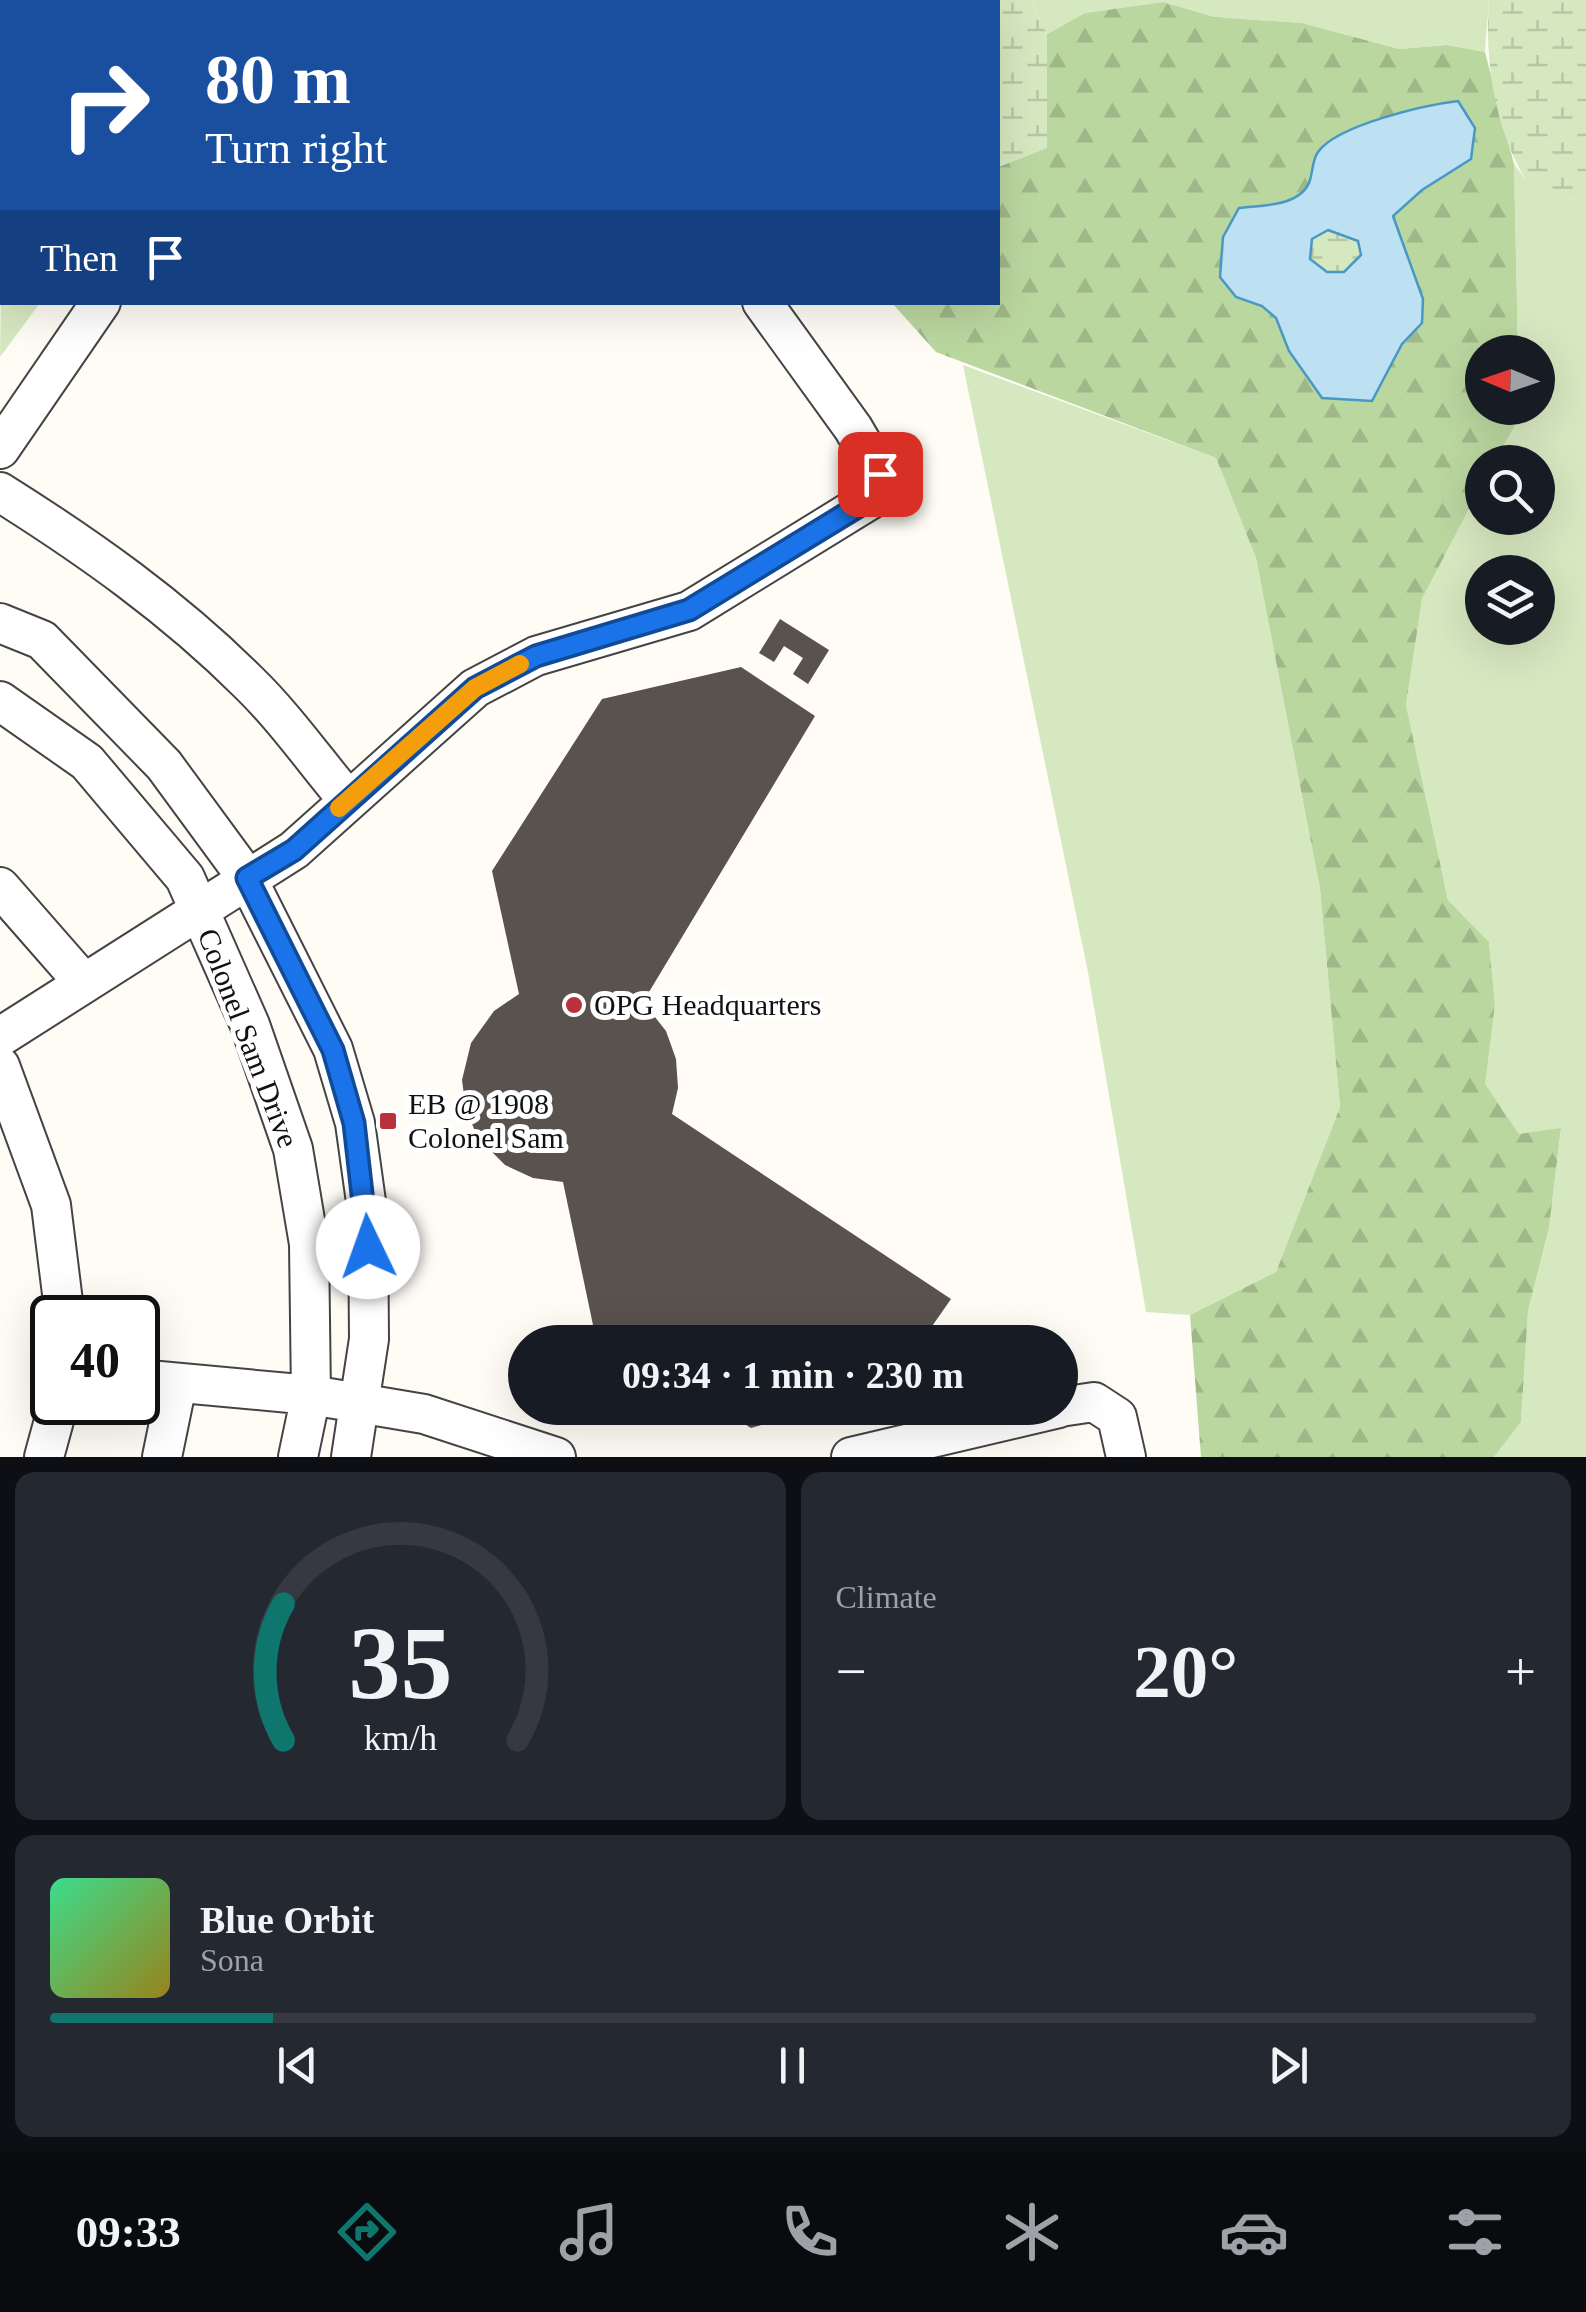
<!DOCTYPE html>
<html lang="en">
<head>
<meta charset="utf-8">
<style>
  body { margin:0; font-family:"Times New Roman",serif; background:#242831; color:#f1f3f6; height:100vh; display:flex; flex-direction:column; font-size:38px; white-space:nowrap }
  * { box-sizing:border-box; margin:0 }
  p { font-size:32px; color:#9ea1a6 }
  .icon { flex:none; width:55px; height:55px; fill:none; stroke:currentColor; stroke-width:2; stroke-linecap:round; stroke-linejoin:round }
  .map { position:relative; height:1457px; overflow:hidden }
  .drawer { display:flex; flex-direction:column; gap:15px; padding:15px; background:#0d0f14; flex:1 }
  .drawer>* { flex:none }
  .hud { position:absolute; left:0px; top:0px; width:1000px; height:305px; box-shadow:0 10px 40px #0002; background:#1a4fa0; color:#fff; overflow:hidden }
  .needle { width:65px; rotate:272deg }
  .controls { position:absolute; left:1465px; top:335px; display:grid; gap:20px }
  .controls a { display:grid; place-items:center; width:90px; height:90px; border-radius:50%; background:#171b24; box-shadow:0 10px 40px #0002; font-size:50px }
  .speed { position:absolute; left:30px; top:1295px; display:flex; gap:20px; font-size:50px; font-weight:700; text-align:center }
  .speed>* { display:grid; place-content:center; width:130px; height:130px; border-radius:50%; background:#171b24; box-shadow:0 10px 40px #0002; line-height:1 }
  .speed .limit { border:5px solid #111; border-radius:15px; background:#fff; color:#111 }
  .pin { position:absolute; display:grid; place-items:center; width:85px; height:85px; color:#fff; margin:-42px; border-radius:20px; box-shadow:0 5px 15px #0006 }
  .me { position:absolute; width:110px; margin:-55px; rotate:357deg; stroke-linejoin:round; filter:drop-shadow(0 0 8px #0008) }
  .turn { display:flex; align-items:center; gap:35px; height:210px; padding:0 40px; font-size:45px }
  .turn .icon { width:130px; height:130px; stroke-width:2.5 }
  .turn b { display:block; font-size:70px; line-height:85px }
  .then { display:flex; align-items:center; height:95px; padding:0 40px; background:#0003; gap:20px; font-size:38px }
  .big { font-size:75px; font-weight:700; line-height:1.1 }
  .drawer .widget { flex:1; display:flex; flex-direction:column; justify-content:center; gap:15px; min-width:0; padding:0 35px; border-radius:20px; background:#242831 }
  .drawer .dial { align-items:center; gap:0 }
  .dial svg { height:260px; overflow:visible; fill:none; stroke:#363941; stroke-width:7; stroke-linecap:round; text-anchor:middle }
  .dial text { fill:#f1f3f6; stroke:none }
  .song { display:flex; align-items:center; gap:30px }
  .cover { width:120px; height:120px; border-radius:15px; background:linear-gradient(135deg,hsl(150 70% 55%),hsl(50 70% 35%)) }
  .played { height:10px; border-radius:5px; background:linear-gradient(90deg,#0f766e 15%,#363941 15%) }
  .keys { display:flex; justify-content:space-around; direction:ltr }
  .heat { display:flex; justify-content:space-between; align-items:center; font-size:55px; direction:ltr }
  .drawer .tiles { flex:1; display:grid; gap:15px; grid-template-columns:1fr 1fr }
  .widget:last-child { grid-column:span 2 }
  .trip { position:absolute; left:508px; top:1325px; width:570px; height:100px; border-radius:50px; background:#171b24; box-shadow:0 10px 40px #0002; font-weight:700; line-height:100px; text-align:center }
  .tab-bar { display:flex; height:160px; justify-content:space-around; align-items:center; background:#090b0e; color:#9ea1a6 }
  .tab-bar .icon { width:70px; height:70px }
  .tab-bar .selected { color:#0f766e }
  .tab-bar b { font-size:45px; color:#f1f3f6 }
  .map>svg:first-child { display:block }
  .grass { fill:#d6e8c0; fill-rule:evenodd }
  .forest { fill:url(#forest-firs) }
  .wetland { fill:url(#wetland-marsh) }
  .water { fill:#bde1f2; stroke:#4998c4; stroke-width:2.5; fill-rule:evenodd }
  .building { fill:#59524e }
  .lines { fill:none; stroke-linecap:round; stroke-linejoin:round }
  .minor-casing { stroke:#444; stroke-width:42 }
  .minor { stroke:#fff; stroke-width:38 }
  .route-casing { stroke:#114b97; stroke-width:25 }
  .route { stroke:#1a73e8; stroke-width:18 }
  .slow { stroke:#f59e0b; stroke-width:18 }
  .poi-dot { fill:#b8313d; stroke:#fff; stroke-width:4 }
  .labels { text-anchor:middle; stroke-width:10; stroke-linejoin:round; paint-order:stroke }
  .poi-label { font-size:30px; fill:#111; stroke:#fff; text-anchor:start }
  .street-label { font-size:30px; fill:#111; stroke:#fff }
</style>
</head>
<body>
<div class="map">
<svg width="1586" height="1457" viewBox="0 0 1586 1457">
  <defs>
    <pattern id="forest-firs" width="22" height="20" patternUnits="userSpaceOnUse" patternTransform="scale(2.5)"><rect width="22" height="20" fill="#bbd7a0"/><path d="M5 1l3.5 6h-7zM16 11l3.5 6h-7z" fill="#a0b889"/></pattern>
    <pattern id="wetland-marsh" width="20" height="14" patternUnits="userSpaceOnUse" patternTransform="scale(2.5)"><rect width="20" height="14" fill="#d6e8c0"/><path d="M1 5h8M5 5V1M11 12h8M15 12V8" fill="none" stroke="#b7c6a4"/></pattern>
  </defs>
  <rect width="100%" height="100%" fill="#fefcf5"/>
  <path class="grass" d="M1031,0H1489L1485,52L1447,45L1399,49L1302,23L1215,17L1163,2L1085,13L1047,34Z
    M1514,164L1535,192L1573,200L1586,192V1457H1494L1521,1422L1528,1311L1549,1228L1561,1129L1519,1134L1484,1084L1495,1004L1489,942L1448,900L1406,705L1422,599L1482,484V518H1538V462H1494L1522,408H1538V352H1518ZM1482,572H1538V628H1482Z
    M2,231V302L40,303L0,357Z
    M963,365L1216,458L1256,558L1320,889L1340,1107L1276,1272L1190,1315L1146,1312L1088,972Z"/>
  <path class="forest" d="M573,0H766L768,2H577Z
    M1163,2L1215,17L1302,23L1399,49L1447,45L1485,52L1514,164L1518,352H1482V408H1522V413L1494,462H1482V484L1422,599L1406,705L1448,900L1489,942L1495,1004L1485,1084L1519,1134L1561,1128L1549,1228L1528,1311L1521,1422L1494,1457H1201L1190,1315L1276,1272L1340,1107L1320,889L1256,558L1216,458L936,352L892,303L998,302V167L1046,148L1047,34L1085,13Z"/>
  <path class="wetland" d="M766,0H1031L1047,34V148L998,167V2Z
    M1489,0H1586V192L1573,200L1534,192C1496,139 1484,64 1489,0Z
    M1328,230L1358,241L1361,255L1344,272H1327L1310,259L1312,239Z"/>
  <path class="water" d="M1458,101L1475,128L1471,159L1422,190L1393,216L1423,299L1422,323L1402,344L1372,401L1322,398L1289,351L1276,318L1262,306L1236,297L1220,277L1223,237L1239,208C1262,205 1298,207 1309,183C1313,173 1312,160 1318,152C1337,125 1425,105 1458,101ZM1328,230L1358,241L1361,255L1344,272H1327L1310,259L1312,239Z"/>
  <path class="building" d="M780,619L829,650L808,684L793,674L803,658L784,646L774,662L759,653Z
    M741,667L815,716L643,1002L666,1031L676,1059L678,1088L672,1114L951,1299L921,1342H620L593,1325L563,1182L533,1178L505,1165L478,1138L466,1110L462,1080L471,1043L494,1011L519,994L492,871L602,699Z
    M719,1408H820L751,1428Z"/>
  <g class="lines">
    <g class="minor-casing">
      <path id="minor" d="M415,0L419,2
        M127,2L128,0
        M307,2L308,0
        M0,166L2,162
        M0,449L101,302
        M0,492C89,548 174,608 249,683C285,718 315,761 348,800
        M0,623L42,640L164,765L247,878L333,1049L355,1123L368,1216L369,1339L351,1457
        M0,701L87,762L185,878L250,1025L293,1149L309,1244L311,1395L298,1457
        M0,887L84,983
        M0,1037L294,850L475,688L536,656L689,611L871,499L880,474L853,428L762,302
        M0,1066L51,1205L65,1318
        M138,1379L311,1395L424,1414L556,1457
        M1060,1407L1094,1402L1117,1417L1126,1457
        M44,1457L59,1402
        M162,1457L177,1384
        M851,1457L1059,1408"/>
    </g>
    <use href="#minor" class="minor"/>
  </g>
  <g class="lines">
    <g class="route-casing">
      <path id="route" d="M368,1247L354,1123L333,1050L247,878L294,850L475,688L536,656L689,610L872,498L880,474"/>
    </g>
    <use href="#route" class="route"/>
    <path class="slow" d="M339,808L475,688L520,664"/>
  </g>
  <g class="poi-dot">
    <circle cx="574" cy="1005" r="10"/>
    <rect x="378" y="1111" width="20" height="20" rx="5"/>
  </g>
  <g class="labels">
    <g class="poi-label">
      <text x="594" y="1015">OPG Headquarters</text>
      <text x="408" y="1114">EB @ 1908<tspan x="408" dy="34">Colonel Sam</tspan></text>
    </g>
    <g class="street-label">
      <text transform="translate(248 1038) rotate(69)" y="10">Colonel Sam Drive</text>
    </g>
  </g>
</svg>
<div class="controls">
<a><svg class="needle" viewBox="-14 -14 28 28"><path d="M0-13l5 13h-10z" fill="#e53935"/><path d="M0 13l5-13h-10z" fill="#9ea1a6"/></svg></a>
<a><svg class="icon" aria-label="search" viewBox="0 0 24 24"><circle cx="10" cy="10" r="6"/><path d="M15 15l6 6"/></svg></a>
<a><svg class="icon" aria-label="layers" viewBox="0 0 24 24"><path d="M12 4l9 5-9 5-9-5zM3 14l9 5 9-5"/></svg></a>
</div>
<div class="speed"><div class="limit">40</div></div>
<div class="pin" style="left:880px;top:474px;background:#d93025"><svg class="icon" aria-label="arrive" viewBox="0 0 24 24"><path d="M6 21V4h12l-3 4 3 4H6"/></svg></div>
<svg class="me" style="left:368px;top:1247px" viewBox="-20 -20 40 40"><circle r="19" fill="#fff"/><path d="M0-13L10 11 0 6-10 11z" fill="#1a73e8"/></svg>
<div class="trip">09:34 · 1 min · 230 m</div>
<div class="hud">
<div class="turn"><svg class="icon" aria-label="right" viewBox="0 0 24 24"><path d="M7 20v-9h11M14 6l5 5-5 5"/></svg><div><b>80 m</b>Turn right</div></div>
<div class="then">Then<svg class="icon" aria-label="arrive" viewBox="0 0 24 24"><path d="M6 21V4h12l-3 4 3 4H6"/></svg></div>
</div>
</div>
<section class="drawer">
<div class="tiles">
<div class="widget dial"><svg viewBox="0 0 100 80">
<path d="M14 69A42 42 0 1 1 86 69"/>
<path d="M14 69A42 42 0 0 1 14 27" stroke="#0f766e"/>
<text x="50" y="56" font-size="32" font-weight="700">35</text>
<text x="50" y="72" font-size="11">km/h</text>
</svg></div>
<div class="widget"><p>Climate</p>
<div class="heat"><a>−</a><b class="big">20°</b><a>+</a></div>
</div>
<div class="widget">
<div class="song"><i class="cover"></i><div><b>Blue Orbit</b><p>Sona</p></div></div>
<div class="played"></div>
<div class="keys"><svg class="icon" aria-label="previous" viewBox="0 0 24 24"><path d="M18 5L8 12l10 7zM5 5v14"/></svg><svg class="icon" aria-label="pause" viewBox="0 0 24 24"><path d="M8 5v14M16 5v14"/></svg><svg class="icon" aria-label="next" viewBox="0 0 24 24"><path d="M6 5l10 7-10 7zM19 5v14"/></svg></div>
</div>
</div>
</section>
<nav class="tab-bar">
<b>09:33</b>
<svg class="icon selected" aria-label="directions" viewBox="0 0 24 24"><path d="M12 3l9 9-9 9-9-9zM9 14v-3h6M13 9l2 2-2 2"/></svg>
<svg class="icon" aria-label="music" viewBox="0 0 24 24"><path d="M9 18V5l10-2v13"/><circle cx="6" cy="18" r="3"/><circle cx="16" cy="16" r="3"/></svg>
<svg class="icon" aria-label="phone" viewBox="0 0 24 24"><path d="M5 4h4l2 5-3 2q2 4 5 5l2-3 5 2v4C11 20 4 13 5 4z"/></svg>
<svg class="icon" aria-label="climate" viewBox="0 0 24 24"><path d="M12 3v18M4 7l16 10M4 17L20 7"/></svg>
<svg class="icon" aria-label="car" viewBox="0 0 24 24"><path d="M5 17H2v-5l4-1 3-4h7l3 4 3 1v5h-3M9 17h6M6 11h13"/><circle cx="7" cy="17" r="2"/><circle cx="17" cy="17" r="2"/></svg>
<svg class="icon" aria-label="filters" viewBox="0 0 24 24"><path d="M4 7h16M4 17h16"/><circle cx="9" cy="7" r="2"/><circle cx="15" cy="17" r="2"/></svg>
</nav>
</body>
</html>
